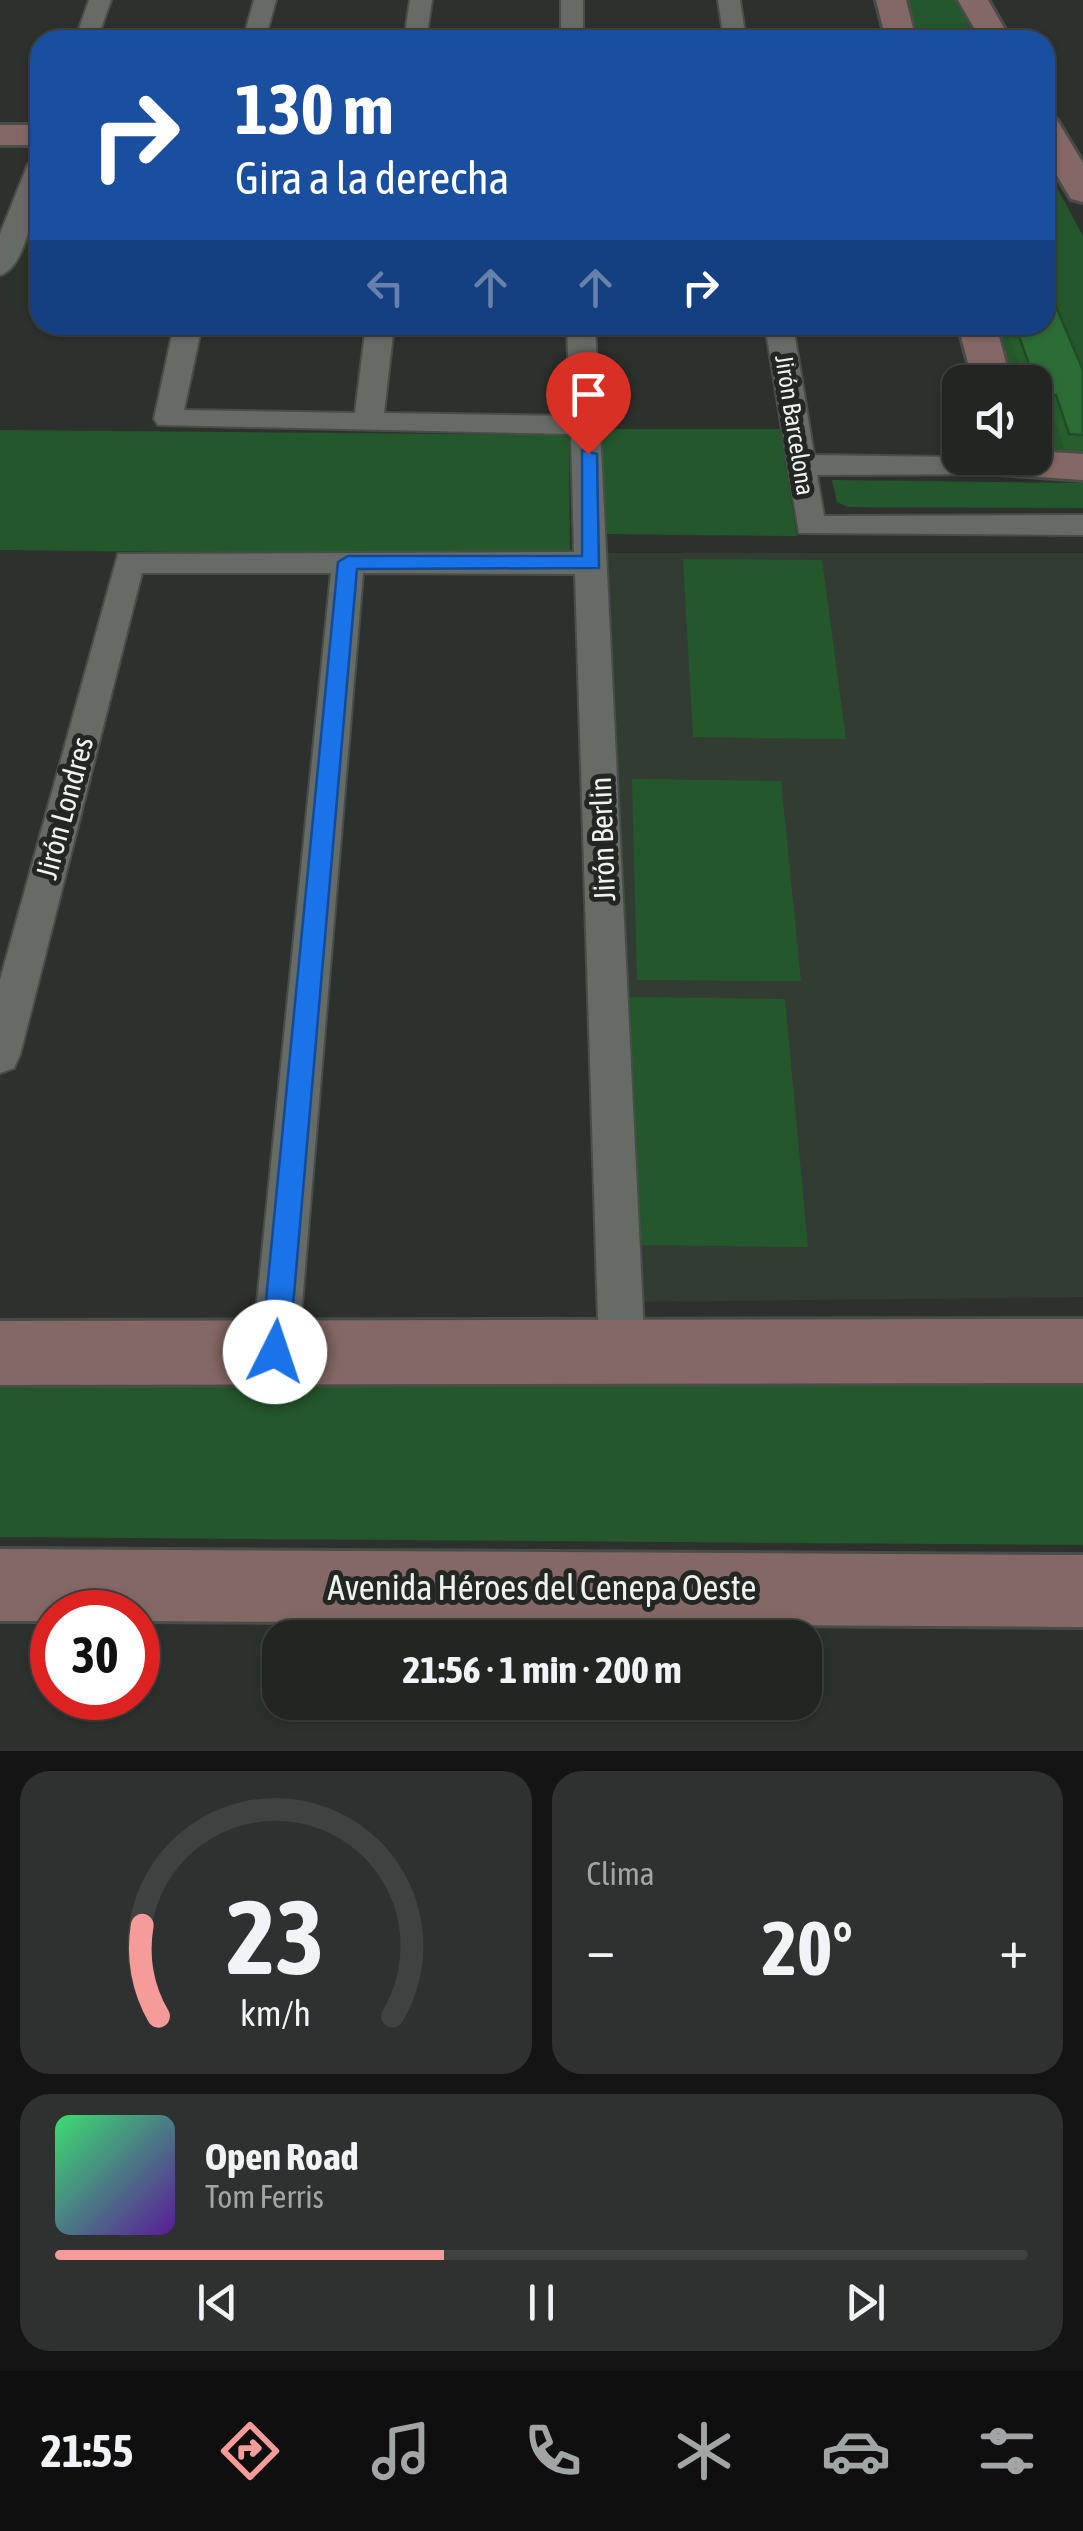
<!DOCTYPE html>
<html lang="es">
<head>
<meta charset="utf-8">
<style>
  body { margin:0; font-family:"Asap Condensed",sans-serif; background:#2e312f; color:#f1f3f6; height:100vh; display:flex; flex-direction:column; font-size:38px; white-space:nowrap }
  * { box-sizing:border-box; margin:0 }
  p { font-size:32px; color:#a2a5a5 }
  .icon { flex:none; width:55px; height:55px; fill:none; stroke:currentColor; stroke-width:2; stroke-linecap:round; stroke-linejoin:round }
  .map { position:relative; height:1751px; overflow:hidden }
  .side { display:flex; flex-direction:column; gap:20px; padding:20px; background:#131413; flex:1 }
  .side>* { flex:none }
  .top-card { position:absolute; left:30px; top:30px; width:1025px; height:305px; border-radius:30px; box-shadow:0 2px 8px #0004,0 0 0 2px #3f4240; background:#1a4fa0; color:#fff; overflow:hidden }
  .fabs { position:absolute; left:942px; top:365px; display:grid; gap:20px }
  .fabs a { display:grid; place-items:center; width:110px; height:110px; border-radius:20px; background:#222522; box-shadow:0 2px 8px #0004,0 0 0 2px #3f4240; font-size:50px }
  .speed { position:absolute; left:30px; top:1590px; display:flex; gap:20px; font-size:50px; font-weight:700; text-align:center }
  .speed>* { display:grid; place-content:center; width:130px; height:130px; border-radius:50%; background:#222522; box-shadow:0 2px 8px #0004,0 0 0 2px #3f4240; line-height:1 }
  .speed .limit { border:15px solid #d22; background:#fff; color:#111 }
  .pin { position:absolute; display:grid; place-items:center; width:85px; height:85px; color:#fff; margin:-102px -42px; border-radius:50% 50% 50% 0; rotate:-45deg; box-shadow:0 0 10px #0007 }
  .pin .icon { rotate:45deg }
  .me { position:absolute; width:110px; margin:-55px; rotate:4deg; stroke-linejoin:round; filter:drop-shadow(0 0 8px #0008) }
  .turn { display:flex; align-items:center; gap:35px; height:210px; padding:0 40px; font-size:45px }
  .turn .icon { width:130px; height:130px; stroke-width:2.5 }
  .turn b { display:block; font-size:70px; line-height:85px }
  .lanes { display:flex; align-items:center; height:95px; padding:0 40px; background:#0003; justify-content:center; gap:50px; direction:ltr }
  .lanes .off { opacity:.35 }
  .big { font-size:75px; font-weight:700; line-height:1.1 }
  .side .card { flex:1; display:flex; flex-direction:column; justify-content:center; gap:15px; min-width:0; padding:0 35px; border-radius:30px; background:#2e312f }
  .side .dial { align-items:center; gap:0 }
  .dial svg { height:260px; overflow:visible; fill:none; stroke:#3f4240; stroke-width:7; stroke-linecap:round; text-anchor:middle }
  .dial text { fill:#f1f3f6; stroke:none }
  .song { display:flex; align-items:center; gap:30px }
  .cover { width:120px; height:120px; border-radius:15px; background:linear-gradient(135deg,hsl(140 70% 55%),hsl(270 70% 35%)) }
  .played { height:10px; border-radius:5px; background:linear-gradient(90deg,#f59b9a 40%,#3f4240 40%) }
  .keys { display:flex; justify-content:space-around; direction:ltr }
  .heat { display:flex; justify-content:space-between; align-items:center; font-size:55px; direction:ltr }
  .side .tiles { flex:1; display:grid; gap:20px; grid-template-columns:1fr 1fr }
  .card:last-child { grid-column:span 2 }
  .trip { position:absolute; left:262px; top:1620px; width:560px; height:100px; border-radius:30px; background:#222522; box-shadow:0 2px 8px #0004,0 0 0 2px #3f4240; font-weight:700; line-height:100px; text-align:center }
  .dock { display:flex; height:160px; justify-content:space-around; align-items:center; background:#0e0f0e; color:#a2a5a5 }
  .dock .icon { width:70px; height:70px }
  .dock .on { color:#f59b9a }
  .dock b { font-size:45px; color:#f1f3f6 }
  .map>svg:first-child { display:block }
  .built { fill:#333c33 }
  .green { fill:#24582c }
  .lines { fill:none; stroke-linecap:round; stroke-linejoin:round }
  .street-casing { stroke:#494d49; stroke-width:4 }
  .secondary-casing { stroke:#494d49; stroke-width:6 }
  .street { fill:#666b66; fill-rule:evenodd }
  .secondary { fill:#846865; fill-rule:evenodd }
  .wall { fill:#265e2e }
  .building { fill:#2c6d36; stroke:#1f4c26; stroke-width:2.5 }
  .route { fill:#1a73e8; stroke:#114b97; stroke-width:2.5 }
  .labels { text-anchor:middle; stroke-width:10; stroke-linejoin:round; paint-order:stroke }
  .far-street-label { font-size:25px; fill:#eff2ef; stroke:#232723 }
  .street-label { font-size:30px; fill:#eff2ef; stroke:#232723 }
  .near-street-label { font-size:35px; fill:#eff2ef; stroke:#232723 }
</style>
</head>
<body>
<div class="map">
<svg width="1083" height="1751" viewBox="0 0 1083 1751">
  <rect width="100%" height="100%" fill="#2d312d"/>
  <path class="built" d="M603,553H1083V1297L631,1302Z"/>
  <path class="green" d="M899,0H955L977,40H911Z
    M1045,166L1083,236V459L1035,451V382H1008L992,325H1045Z
    M601,429H780L797,536L604,534Z
    M0,430L569,435L570,556L0,550Z
    M832,480L1083,483V508L848,507L837,502Z
    M683,559L822,560L846,739L693,737Z
    M632,779L781,781L801,981L637,980Z
    M629,997L785,999L808,1247L635,1245Z
    M0,1370L1083,1375V1545L0,1537Z"/>
  <g class="lines">
    <g class="street-casing">
      <path id="street" d="M89,0H111L97,40H75Z
        M254,0H276L265,40H243Z
        M410,0H432L426,40H404Z
        M561,0H583V40H561Z
        M718,0H740L746,40H724Z
        M40,157C40,183 29,268 0,275V234L28,164Z
        M174,325H202L184,410L355,413L366,325H394L384,413L570,416L567,325H595L645,1353L638,1369L622,1376L606,1369L599,1353L575,574L363,573L298,1352L291,1368L275,1375L259,1368L252,1352L331,573H142L20,1055L14,1068L0,1073V980L118,554L574,552L571,434L158,425L154,419Z
        M765,325H793L814,455L1026,458L1030,464L1015,474L817,475L824,516L1083,515V535L799,533Z"/>
    </g>
    <g class="secondary-casing">
      <path id="secondary" d="M876,0H906L916,40H886Z
        M958,0H988L1011,40H981Z
        M1045,117L1057,120L1083,163V202L1071,199L1045,156Z
        M0,125H40V145H0Z
        M958,325H996L1011,382H973Z
        M1035,451L1083,454V480L1000,474L992,458H1035Z
        M1083,1319V1383L0,1385V1321Z
        M0,1549L1083,1555V1627L138,1621V1612H52V1621H0Z"/>
    </g>
    <use href="#street" class="street"/>
    <use href="#secondary" class="secondary"/>
  </g>
  <path class="wall" d="M1005,325H1045L1083,370V450L1064,449L1051,409L1035,410V382H1025Z"/>
  <path class="building" d="M1045,281L1083,370V435L1069,434L1056,395H1040L1015,325H1045Z"/>
  <path class="route" d="M582,450L597,454L599,568L357,569L289,1352L285,1361L275,1366L265,1361L261,1352L338,562L348,556H582Z"/>
  <g class="labels">
    <g class="far-street-label">
      <text transform="translate(795 425) rotate(81)" y="9">Jirón Barcelona</text>
    </g>
    <g class="street-label">
      <text transform="translate(65 808) rotate(-75)" y="10">Jirón Londres</text>
      <text transform="translate(603 839) rotate(-92)" y="10">Jirón Berlin</text>
    </g>
    <g class="near-street-label">
      <text x="542" y="1600">Avenida Héroes del Cenepa Oeste</text>
    </g>
  </g>
</svg>
<div class="fabs">
<a><svg class="icon" aria-label="sound" viewBox="0 0 24 24"><path d="M4 9h4l5-4v14l-5-4H4zM17 9q2 3 0 6"/></svg></a>
</div>
<div class="speed"><div class="limit">30</div></div>
<div class="pin" style="left:588px;top:454px;background:#d93025"><svg class="icon" aria-label="arrive" viewBox="0 0 24 24"><path d="M6 21V4h12l-3 4 3 4H6"/></svg></div>
<svg class="me" style="left:275px;top:1352px" viewBox="-20 -20 40 40"><circle r="19" fill="#fff"/><path d="M0-13L10 11 0 6-10 11z" fill="#1a73e8"/></svg>
<div class="trip">21:56 · 1 min · 200 m</div>
<div class="top-card">
<div class="turn"><svg class="icon" aria-label="right" viewBox="0 0 24 24"><path d="M7 20v-9h11M14 6l5 5-5 5"/></svg><div><b>130 m</b>Gira a la derecha</div></div>
<div class="lanes"><svg class="icon off" aria-label="left" viewBox="0 0 24 24"><path d="M17 20v-9H6M10 6l-5 5 5 5"/></svg><svg class="icon off" aria-label="ahead" viewBox="0 0 24 24"><path d="M12 20V5M6 11l6-6 6 6"/></svg><svg class="icon off" aria-label="ahead" viewBox="0 0 24 24"><path d="M12 20V5M6 11l6-6 6 6"/></svg><svg class="icon" aria-label="right" viewBox="0 0 24 24"><path d="M7 20v-9h11M14 6l5 5-5 5"/></svg></div>
</div>
</div>
<section class="side">
<div class="tiles">
<div class="card dial"><svg viewBox="0 0 100 80">
<path d="M14 69A42 42 0 1 1 86 69"/>
<path d="M14 69A42 42 0 0 1 9 41" stroke="#f59b9a"/>
<text x="50" y="56" font-size="32" font-weight="700">23</text>
<text x="50" y="72" font-size="11">km/h</text>
</svg></div>
<div class="card"><p>Clima</p>
<div class="heat"><a>−</a><b class="big">20°</b><a>+</a></div>
</div>
<div class="card">
<div class="song"><i class="cover"></i><div><b>Open Road</b><p>Tom Ferris</p></div></div>
<div class="played"></div>
<div class="keys"><svg class="icon" aria-label="previous" viewBox="0 0 24 24"><path d="M18 5L8 12l10 7zM5 5v14"/></svg><svg class="icon" aria-label="pause" viewBox="0 0 24 24"><path d="M8 5v14M16 5v14"/></svg><svg class="icon" aria-label="next" viewBox="0 0 24 24"><path d="M6 5l10 7-10 7zM19 5v14"/></svg></div>
</div>
</div>
</section>
<nav class="dock">
<b>21:55</b>
<svg class="icon on" aria-label="directions" viewBox="0 0 24 24"><path d="M12 3l9 9-9 9-9-9zM9 14v-3h6M13 9l2 2-2 2"/></svg>
<svg class="icon" aria-label="music" viewBox="0 0 24 24"><path d="M9 18V5l10-2v13"/><circle cx="6" cy="18" r="3"/><circle cx="16" cy="16" r="3"/></svg>
<svg class="icon" aria-label="phone" viewBox="0 0 24 24"><path d="M5 4h4l2 5-3 2q2 4 5 5l2-3 5 2v4C11 20 4 13 5 4z"/></svg>
<svg class="icon" aria-label="climate" viewBox="0 0 24 24"><path d="M12 3v18M4 7l16 10M4 17L20 7"/></svg>
<svg class="icon" aria-label="car" viewBox="0 0 24 24"><path d="M5 17H2v-5l4-1 3-4h7l3 4 3 1v5h-3M9 17h6M6 11h13"/><circle cx="7" cy="17" r="2"/><circle cx="17" cy="17" r="2"/></svg>
<svg class="icon" aria-label="filters" viewBox="0 0 24 24"><path d="M4 7h16M4 17h16"/><circle cx="9" cy="7" r="2"/><circle cx="15" cy="17" r="2"/></svg>
</nav>
</body>
</html>
